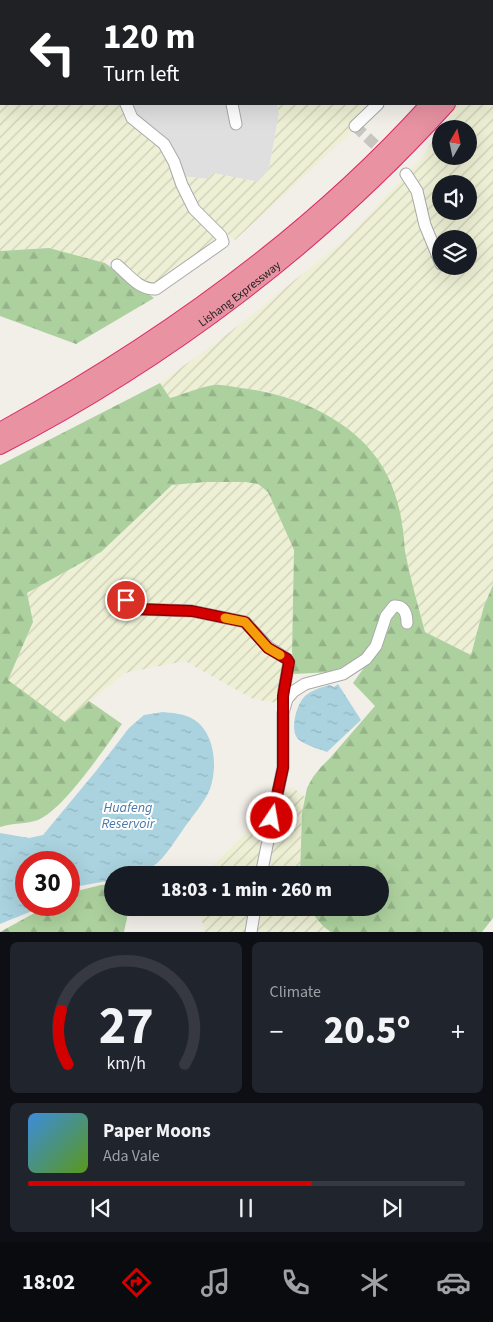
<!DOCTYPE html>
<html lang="en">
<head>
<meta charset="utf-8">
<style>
  body { margin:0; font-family:"Source Sans 3",sans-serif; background:#20242c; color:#f1f3f6; height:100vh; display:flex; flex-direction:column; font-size:19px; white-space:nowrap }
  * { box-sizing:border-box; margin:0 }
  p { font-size:16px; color:#9ea1a6 }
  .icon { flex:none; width:28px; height:28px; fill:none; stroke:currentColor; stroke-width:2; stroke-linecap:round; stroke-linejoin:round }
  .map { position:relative; height:932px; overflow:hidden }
  .drawer { display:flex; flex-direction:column; gap:10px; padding:10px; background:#0d0f14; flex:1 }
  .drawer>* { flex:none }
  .guide { position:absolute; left:0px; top:0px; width:494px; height:105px; box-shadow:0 5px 20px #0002; background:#202124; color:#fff; overflow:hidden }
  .needle { width:32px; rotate:9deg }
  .fabs { position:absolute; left:432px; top:120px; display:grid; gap:10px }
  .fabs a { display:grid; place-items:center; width:45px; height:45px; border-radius:50%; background:#171b24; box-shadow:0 5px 20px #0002; font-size:25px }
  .speed { position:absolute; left:15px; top:851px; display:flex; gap:10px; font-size:25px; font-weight:700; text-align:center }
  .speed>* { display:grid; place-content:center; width:65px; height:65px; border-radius:50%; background:#171b24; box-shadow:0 5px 20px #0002; line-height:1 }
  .speed .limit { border:8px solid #d22; background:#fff; color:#111 }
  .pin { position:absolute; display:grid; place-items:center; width:42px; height:42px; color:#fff; margin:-21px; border:2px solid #fff; border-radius:50%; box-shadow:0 1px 5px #0007 }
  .me { position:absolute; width:55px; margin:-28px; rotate:12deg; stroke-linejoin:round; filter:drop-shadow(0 0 4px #0008) }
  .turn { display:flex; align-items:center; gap:18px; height:105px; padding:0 20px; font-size:22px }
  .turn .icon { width:65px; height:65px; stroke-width:2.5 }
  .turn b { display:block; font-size:35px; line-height:42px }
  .big { font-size:38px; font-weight:800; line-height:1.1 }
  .drawer .widget { flex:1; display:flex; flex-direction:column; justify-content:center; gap:8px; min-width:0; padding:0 18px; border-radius:8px; background:#20242c }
  .drawer .dial { align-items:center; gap:0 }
  .dial svg { height:130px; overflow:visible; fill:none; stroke:#363941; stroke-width:7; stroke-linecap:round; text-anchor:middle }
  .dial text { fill:#f1f3f6; stroke:none }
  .song { display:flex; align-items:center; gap:15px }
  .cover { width:60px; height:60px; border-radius:8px; background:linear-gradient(135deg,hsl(210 70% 55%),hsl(90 70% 35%)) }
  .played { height:5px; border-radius:2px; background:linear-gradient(90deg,#d40000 65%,#363941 65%) }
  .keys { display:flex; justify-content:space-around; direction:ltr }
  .heat { display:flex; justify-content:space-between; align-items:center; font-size:28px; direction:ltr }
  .drawer .tiles { flex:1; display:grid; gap:10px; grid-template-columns:1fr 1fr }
  .widget:last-child { grid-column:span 2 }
  .trip { position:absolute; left:104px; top:866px; width:285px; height:50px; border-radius:25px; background:#171b24; box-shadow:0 5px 20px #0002; font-weight:800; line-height:50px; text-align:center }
  .tabs { display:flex; height:80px; justify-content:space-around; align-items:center; background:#090b0e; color:#9ea1a6 }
  .tabs .icon { width:35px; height:35px }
  .tabs .active { color:#d40000 }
  .tabs b { font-size:22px; color:#f1f3f6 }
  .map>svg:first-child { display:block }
  .residential { fill:#e0dfdf }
  .farmland { fill:url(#farmland-furrows); fill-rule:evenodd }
  .forest { fill:url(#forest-firs) }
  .water { fill:url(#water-ripples) }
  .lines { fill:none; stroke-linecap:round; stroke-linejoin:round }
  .minor-tunnel { stroke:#c8c6c1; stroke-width:11; stroke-dasharray:11 5.5; stroke-linecap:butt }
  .minor-casing { stroke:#a9a9a9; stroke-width:13 }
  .highway-casing { stroke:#dc2a67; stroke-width:18 }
  .minor { stroke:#fff; stroke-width:11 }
  .highway { stroke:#e892a2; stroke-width:16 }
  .route-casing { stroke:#8a0000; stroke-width:12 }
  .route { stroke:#d40000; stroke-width:9 }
  .slow { stroke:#f59e0b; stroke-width:9 }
  .labels { text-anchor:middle; stroke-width:4; stroke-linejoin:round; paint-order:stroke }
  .street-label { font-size:12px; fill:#222; stroke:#fff }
  .water-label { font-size:14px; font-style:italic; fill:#4a7aab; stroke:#fff }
</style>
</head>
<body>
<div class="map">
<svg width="493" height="932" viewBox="0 0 493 932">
  <defs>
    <pattern id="farmland-furrows" width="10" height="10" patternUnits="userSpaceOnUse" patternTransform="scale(1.25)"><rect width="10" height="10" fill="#eef0d5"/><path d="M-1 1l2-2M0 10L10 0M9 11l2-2" fill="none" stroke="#ccceb7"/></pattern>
    <pattern id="forest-firs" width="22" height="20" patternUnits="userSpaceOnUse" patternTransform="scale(1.25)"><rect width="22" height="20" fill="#add19e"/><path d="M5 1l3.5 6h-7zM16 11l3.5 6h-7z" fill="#95b388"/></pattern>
    <pattern id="water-ripples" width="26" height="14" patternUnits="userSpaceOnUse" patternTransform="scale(1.25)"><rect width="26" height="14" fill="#aad3df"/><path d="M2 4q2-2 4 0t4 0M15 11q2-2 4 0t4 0" fill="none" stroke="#92b5bf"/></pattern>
  </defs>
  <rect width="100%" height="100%" fill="#f2efe9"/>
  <path class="residential" d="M137,0H372V1H136Z
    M129,104H277L279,114L269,169L258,182L213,173L208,179L181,176L130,110Z"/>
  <path class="farmland" d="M0,0H137L1,1V104H125L162,148L216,236L213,245L150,287L108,258L105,263L49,248L0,251Z
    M493,63V585L484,606L471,655L425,632L410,575L405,549L403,525L374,454L355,436L335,420L313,408L289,398L265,391L215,385L170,398L160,383L230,332L346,239L420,160L458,104H492ZM441,129H469V156H441ZM441,184H469V211H441ZM441,239H469V266H441Z
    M277,104H369L348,127L352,132L235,240L205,216L191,197L181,176L208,179L213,173L258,182L269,169L279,114Z
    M205,482H245L258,484L268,492L294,550L292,651L286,652L277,703L253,699L185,661L125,673L65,722L8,680L33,622L27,593L101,552L172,485Z
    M292,787L305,797L301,825L300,875H203Z
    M178,908H310L319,923L331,932H205L199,910L180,912Z"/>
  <path class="forest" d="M49,248L105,263L154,298L76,344L0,316V251Z
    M160,383L170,398C184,394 200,387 214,385C222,384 232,387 241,388C296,394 363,423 388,477C395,492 400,508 402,524C404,533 404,542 405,551C410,578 418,605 425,632L471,655L484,606L493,585V918L482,932H331C322,926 315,918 310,908H380V875H300L302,813L307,788L313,777L321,767L330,758L375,706L353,683L381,644L399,602L386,608L366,654L333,672L294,674L292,651L294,550L268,492L258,484L245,482H205L172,485L101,552L27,593L33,622L8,680L65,722L89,701L122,724C104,749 64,809 38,820C27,824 12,823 0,827V465Z
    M112,884V908H129L124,932H0L49,905H69V893L101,885Z"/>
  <path class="water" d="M338,684L361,720L327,752C319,749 305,745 298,739C289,730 297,703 305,696C312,690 322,687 330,685L334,687Z
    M163,712C173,713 185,714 193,719C215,732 218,767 210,789C205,802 190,819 182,831C172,845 162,863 146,871C136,876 124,875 112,875V880L69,888V862H26V905H42L37,909L0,924V833L29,838L43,835L96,771L129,728L144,715Z"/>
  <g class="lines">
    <path class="minor-tunnel" d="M355,126L406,174"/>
    <g class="minor-casing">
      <path id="minor" d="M92,0V1
        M203,0V1
        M320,0V1
        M232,104L236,124
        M355,126L378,104
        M406,174L417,191L425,225L441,264
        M117,265C129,275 139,290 156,289L223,242L221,236L194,209L182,185L174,162L164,144L132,118L126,104
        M126,600L129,606L135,609L192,611L245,622L268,647L287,659L289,662L284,690L285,705
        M261,875L283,767V713L287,699L294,691L305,684L343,674L366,659L376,646L386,616L394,606C404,605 407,614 407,623
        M251,932L255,908"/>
    </g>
    <g class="highway-casing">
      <g id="highway">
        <path d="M492,29L493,28"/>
        <path d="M492,51L493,50"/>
        <path d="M0,431C158,344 308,238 429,104"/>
        <path id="s1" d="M0,446C167,360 321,243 447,104"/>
      </g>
    </g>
    <use href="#minor" class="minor"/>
    <use href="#highway" class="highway"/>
  </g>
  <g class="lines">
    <g class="route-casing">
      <path id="route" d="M126,600L130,606L135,609L192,611L245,622L268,648L287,659L289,662L283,696V768L272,818"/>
    </g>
    <use href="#route" class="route"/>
    <path class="slow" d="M225,618L245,622L268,648L280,655"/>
  </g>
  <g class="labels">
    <g class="street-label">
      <text dy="4" stroke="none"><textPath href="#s1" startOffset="284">Lishang Expressway</textPath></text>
    </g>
    <g class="water-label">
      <text x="128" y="812">Huafeng<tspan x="128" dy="16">Reservoir</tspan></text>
    </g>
  </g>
</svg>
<div class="fabs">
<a><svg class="needle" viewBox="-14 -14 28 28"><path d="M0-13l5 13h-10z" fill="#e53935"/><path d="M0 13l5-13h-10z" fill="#9ea1a6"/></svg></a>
<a><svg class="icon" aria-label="sound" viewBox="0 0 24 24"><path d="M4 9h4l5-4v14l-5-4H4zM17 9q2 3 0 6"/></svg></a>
<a><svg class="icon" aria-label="layers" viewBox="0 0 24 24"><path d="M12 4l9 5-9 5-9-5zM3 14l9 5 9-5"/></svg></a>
</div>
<div class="speed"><div class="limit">30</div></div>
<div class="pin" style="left:126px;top:600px;background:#d93025"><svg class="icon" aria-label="arrive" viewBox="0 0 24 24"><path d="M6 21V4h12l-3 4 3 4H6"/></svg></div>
<svg class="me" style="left:272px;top:818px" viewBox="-20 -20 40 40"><circle r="17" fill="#d40000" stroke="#fff" stroke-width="3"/><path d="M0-11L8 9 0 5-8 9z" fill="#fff"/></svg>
<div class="trip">18:03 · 1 min · 260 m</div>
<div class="guide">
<div class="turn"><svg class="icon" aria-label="left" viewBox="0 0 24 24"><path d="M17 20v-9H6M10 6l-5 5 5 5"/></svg><div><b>120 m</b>Turn left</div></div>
</div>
</div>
<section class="drawer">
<div class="tiles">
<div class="widget dial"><svg viewBox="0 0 100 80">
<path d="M14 69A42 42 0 1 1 86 69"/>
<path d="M14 69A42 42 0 0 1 10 36" stroke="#d40000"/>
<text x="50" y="56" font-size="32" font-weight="700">27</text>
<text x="50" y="72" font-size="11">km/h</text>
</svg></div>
<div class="widget"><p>Climate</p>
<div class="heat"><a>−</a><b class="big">20.5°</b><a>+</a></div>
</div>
<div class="widget">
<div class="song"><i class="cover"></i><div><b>Paper Moons</b><p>Ada Vale</p></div></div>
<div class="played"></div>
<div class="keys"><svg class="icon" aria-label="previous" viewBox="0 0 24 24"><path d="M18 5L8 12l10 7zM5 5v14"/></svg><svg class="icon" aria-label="pause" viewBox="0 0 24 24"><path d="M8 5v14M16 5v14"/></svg><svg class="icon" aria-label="next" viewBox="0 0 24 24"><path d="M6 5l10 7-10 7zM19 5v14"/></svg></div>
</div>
</div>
</section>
<nav class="tabs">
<b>18:02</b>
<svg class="icon active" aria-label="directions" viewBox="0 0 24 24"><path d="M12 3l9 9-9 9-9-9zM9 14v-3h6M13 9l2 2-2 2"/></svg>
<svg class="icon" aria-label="music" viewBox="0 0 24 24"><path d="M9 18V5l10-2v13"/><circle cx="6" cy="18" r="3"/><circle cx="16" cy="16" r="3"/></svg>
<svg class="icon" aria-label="phone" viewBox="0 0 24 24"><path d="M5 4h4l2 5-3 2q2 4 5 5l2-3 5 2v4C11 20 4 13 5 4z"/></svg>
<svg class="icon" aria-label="climate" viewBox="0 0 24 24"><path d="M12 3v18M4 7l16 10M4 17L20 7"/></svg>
<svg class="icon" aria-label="car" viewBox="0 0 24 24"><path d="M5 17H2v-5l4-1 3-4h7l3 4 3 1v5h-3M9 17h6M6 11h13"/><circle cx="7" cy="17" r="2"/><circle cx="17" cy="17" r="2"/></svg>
</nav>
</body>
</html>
